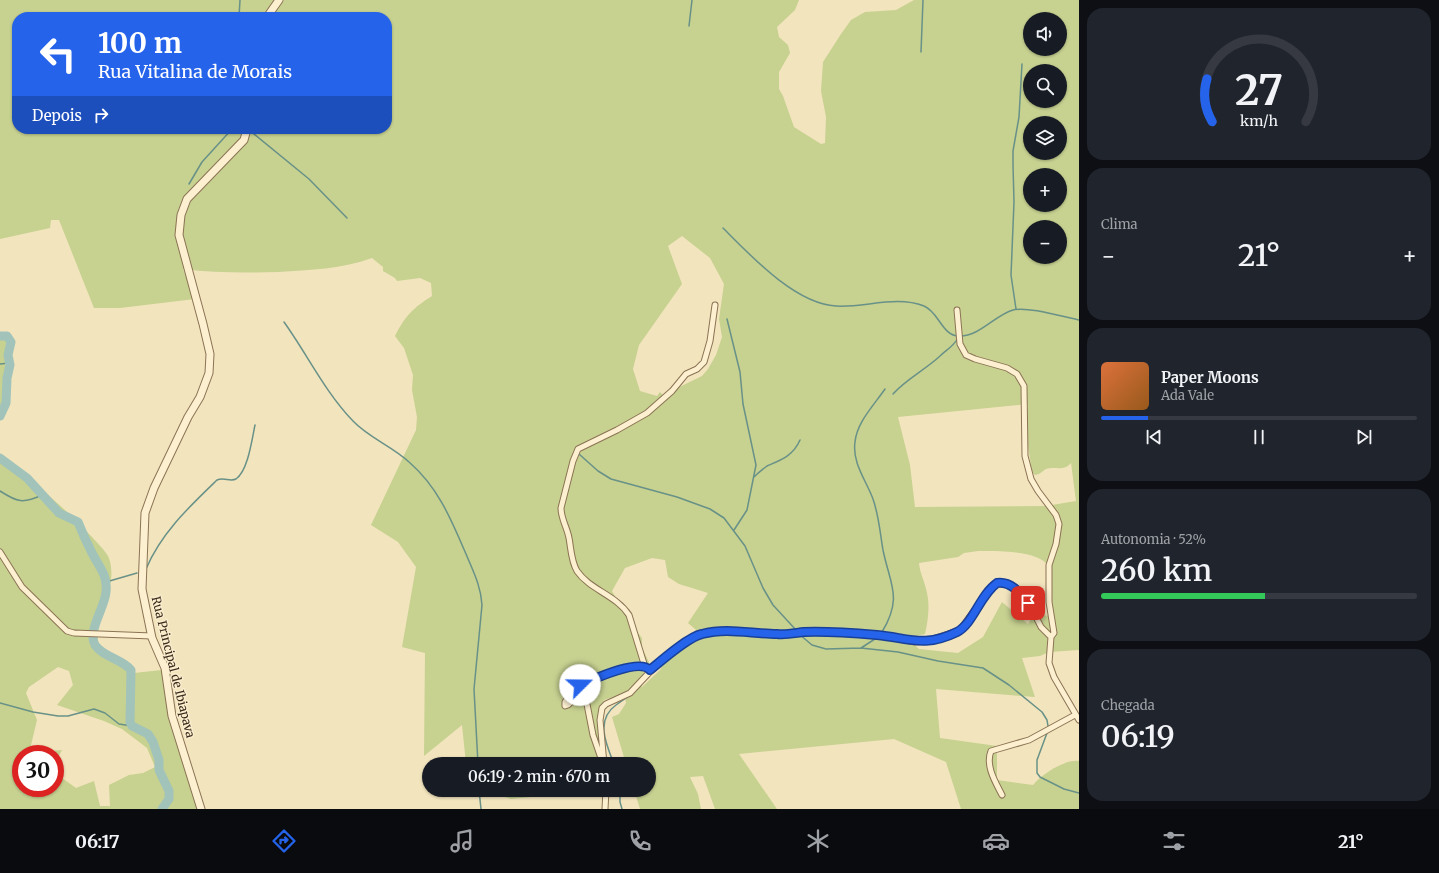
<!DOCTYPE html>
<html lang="pt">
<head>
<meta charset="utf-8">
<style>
  body { margin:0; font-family:Merriweather,serif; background:#20242c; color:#f1f3f6; height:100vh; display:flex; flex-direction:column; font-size:15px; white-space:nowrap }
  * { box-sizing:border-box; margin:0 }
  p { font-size:13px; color:#9ea1a6 }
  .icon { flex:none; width:22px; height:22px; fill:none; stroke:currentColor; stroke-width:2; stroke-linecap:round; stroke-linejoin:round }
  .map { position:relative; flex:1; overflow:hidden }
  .sheet { display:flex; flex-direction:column; gap:8px; padding:8px; background:#0d0f14; width:360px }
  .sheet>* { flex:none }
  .hud { position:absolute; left:12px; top:12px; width:380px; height:122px; border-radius:16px; box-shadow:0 1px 3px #0004; background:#2563eb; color:#fff; overflow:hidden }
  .controls { position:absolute; left:1023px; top:12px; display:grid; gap:8px }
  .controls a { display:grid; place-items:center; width:44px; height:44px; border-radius:50%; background:#171b24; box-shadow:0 1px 3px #0004; font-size:20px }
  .speed { position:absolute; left:12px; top:745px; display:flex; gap:8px; font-size:20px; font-weight:700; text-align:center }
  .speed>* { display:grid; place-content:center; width:52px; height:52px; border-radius:50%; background:#171b24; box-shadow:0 1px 3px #0004; line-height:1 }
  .speed .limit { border:6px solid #d22; background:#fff; color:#111 }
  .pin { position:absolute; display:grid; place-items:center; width:34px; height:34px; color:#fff; margin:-17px; border-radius:8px; box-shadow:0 2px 6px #0006 }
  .me { position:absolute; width:44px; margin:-22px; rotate:68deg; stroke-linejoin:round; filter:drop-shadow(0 0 3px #0008) }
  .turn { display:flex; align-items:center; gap:14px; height:84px; padding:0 20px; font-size:18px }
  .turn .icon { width:52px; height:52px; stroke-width:2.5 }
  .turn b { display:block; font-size:28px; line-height:34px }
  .then { display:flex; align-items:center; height:38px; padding:0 20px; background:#0003; gap:8px; font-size:15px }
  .big { font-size:30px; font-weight:600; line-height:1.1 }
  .sheet .widget { flex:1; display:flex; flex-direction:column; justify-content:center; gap:6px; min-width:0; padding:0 14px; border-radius:16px; background:#20242c }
  .sheet .dial { align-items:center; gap:0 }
  .dial svg { height:104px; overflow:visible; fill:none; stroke:#363941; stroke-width:7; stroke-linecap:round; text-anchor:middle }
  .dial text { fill:#f1f3f6; stroke:none }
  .song { display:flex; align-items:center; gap:12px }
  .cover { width:48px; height:48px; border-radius:6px; background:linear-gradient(135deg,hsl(20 70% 55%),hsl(30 70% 35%)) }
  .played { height:4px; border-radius:2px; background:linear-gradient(90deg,#2563eb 15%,#363941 15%) }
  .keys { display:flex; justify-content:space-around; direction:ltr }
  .heat { display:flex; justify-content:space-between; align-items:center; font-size:22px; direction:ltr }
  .charge { height:6px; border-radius:3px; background:linear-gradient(90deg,#34c759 52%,#363941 0) }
  .trip { position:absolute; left:422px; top:757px; width:234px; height:40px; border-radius:20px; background:#171b24; box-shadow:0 1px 3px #0004; font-weight:600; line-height:40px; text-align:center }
  .menu { display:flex; height:64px; justify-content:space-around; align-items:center; background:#090b0e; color:#9ea1a6 }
  .menu .icon { width:28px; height:28px }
  .menu .on { color:#2563eb }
  .menu b { font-size:18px; color:#f1f3f6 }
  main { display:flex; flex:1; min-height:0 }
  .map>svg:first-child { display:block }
  .green { fill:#c7d190; fill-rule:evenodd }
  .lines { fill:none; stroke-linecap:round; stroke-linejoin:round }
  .stream { stroke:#689188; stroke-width:1.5 }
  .river { stroke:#a1c3ba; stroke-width:9 }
  .minor-casing { stroke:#8b7354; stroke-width:7 }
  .tertiary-casing { stroke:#8b7354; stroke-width:9 }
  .minor { stroke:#fcf0d1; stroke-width:5 }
  .tertiary { stroke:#fcf0d1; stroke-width:7 }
  .route-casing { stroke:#184099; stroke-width:10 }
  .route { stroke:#2563eb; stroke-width:7 }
  .labels { text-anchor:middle; stroke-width:3; stroke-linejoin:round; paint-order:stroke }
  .street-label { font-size:12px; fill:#392a1b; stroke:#f9edcd }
</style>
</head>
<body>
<main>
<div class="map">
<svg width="1079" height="809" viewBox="0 0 1079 809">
  <rect width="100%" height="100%" fill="#f2e4bd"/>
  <path class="green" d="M0,0H799L795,10L777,27L779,37L788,45L790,53L779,72V89L783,96L794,127L821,144L825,143L826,117L821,91L823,62L841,34L851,20L865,12L896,10L914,0H1079V650L1049,652L1040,656L1022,658L1035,697L936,689L940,738L997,746V780L1033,785C1042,774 1065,759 1079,761V809H961L946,762L894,739L739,754L777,809H715L703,776L690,777L698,794L701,809H640L634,790H649V764H626L612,717L619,714L626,703L625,696L620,695L604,700L600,708L601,756L593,764H466L462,725L424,756L425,653L402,647L416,567L398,542L371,525L416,430L417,417L412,390L413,375L404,348L395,336C405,316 413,308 432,296L431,283L420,278L397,281L395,278L383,271V267L372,258C342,269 310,270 278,272C246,273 215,273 183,269L195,299L120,308H94L59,220H51L50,228L0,239ZM17,17H387V129H17ZM1030,19H1060V49H1030ZM1030,71H1060V101H1030ZM1030,123H1060V153H1030ZM1030,175H1060V205H1030ZM1030,227H1060V257H1030ZM682,236L710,258L724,284L719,319L722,337L716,355L708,369L702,376L663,395L660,392L657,396L640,391L633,369L639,345L682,284L668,246ZM1028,404L1026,432L1032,472L1035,475C1041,474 1042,471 1046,469C1056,466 1063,472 1071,463L1076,501L1046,506L915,507L910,465L898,417ZM978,551C995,551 1040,550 1049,567C1052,573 1050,607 1050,616L1034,614L1028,624L1002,602L983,637L958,653L919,649L907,638L925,634C928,621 930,606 927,593C925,582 920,574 919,563L958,557L964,553ZM652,558L665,560L668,577L679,584L708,593L688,623L702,635L664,663L660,670L642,687L639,683L649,662L642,648V638L633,627L612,591L625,568Z
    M0,332L9,334L11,338L7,343L3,404L0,417Z
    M0,456L11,463C39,487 67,510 92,537C97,543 104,549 108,556C111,562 112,571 111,579C107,604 95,620 98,647L134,673L162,670L198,809H0ZM58,667L69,671L73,685L57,705L104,721L122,729L147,748L155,767L143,773L129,775L109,785L110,806H100L94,781L76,788L55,773V788H21V754H55V763L62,750L33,752L31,745L37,720L26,693L29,687Z
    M486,790H559L551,795L511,799Z"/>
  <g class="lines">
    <path class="stream" d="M239,17L240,0
      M689,26L692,0
      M921,52L923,0
      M249,130L309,179L347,218
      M189,184L202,162L232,129
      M723,228C750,255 795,304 836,306C864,308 896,295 924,306C939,312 942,336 959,336C979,337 995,315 1013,310C1027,306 1064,317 1079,320
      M1016,309L1011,275L1014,202L1013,165V151L1019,117L1022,64
      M727,319L740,372L743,404L756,465L747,510L734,530
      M284,322C307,354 325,392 353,421C369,438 392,446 409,462C438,487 451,519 466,554C473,571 481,586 482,605L474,689L478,764
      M0,364L10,363
      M893,394C906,379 925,370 940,356C946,350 953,347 958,338
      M579,454L598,471L611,479L677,497L710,509L724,518L745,546L763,588L773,605L796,630
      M754,477C758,473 763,469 767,466C781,460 793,456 800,440
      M0,491C17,502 23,504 42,495
      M146,569C161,533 190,506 217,480C224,477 230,482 236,479C248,471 252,439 255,425
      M106,582L137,573
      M882,632C903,597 890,585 883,550C880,533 879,516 873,499C866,480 852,463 855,442C857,422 874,405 885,389
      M799,634L812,645L826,649L861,648L898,652L938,661L983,668L1009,685L1042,712L1047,720L1048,726
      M861,648L878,637
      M0,703L33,712L58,716H68L94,709L105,713L119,724L132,726
      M1047,733L1037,760V773L1040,777L1064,789L1079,793
      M614,764C606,744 595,720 616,705C625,698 633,694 641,685
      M479,790L481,809
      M620,790V802L622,809"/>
    <path class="river" d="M0,336H7L11,342L8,355L10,365L7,378L6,403L0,416
      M0,458L27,478L59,513L78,522C82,532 87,543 92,553C99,567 108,575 106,592C105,607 87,632 95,645C103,657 122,659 131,670L130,722L132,726L148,734L153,742L159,760V770L169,791V799L162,809"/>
    <g class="minor-casing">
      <path id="minor" d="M957,310L960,344L966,355L975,359L1007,368L1017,374L1024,386L1025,456L1031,479L1038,491L1056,515L1059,524L1056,544L1049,565V602L1054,633L1051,637L1049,663L1054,677L1079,720
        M0,552L22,587L67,631L74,633L152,636
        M645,667L629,615C616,595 590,590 577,571C571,561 571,548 569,538C567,527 561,519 561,508L573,461L578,449L617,430L647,413L672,391L686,374L697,369L704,362L710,341L715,305
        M602,761L593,735L585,694L581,692L568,705L565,706V702C569,696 574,690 579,685C590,677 635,663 648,668
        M604,764L600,720L602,708L606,704L630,693L661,660L695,636L702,633L718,631L778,634L814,632L878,635L915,642L927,641L960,630L990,589L997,583L1001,582L1008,584L1017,590L1032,609L1041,627L1051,637
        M1002,795C996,783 985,766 991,751L1029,740L1075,715
        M605,809L606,790"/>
    </g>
    <g class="tertiary-casing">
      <path id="tertiary" d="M267,17L279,0
        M201,809L172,716L165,668L152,638L142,589L145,513L154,488L188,417L200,397L209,373L210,354L203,324L179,235L181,215L187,199L244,140L247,129"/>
    </g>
    <use href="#minor" class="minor"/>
    <use href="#tertiary" class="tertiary"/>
  </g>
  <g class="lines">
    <g class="route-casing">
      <path id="route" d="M580,685C594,679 639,658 650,670C662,660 688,637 702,634C727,627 752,634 777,634C786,635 795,633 804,632C828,631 853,633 877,635C909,638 924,648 957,632C973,624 980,595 997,583C1011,581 1020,593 1028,603"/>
    </g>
    <use href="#route" class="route"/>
  </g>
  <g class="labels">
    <g class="street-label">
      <text transform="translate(173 667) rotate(76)" y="4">Rua Principal de Ibiapava</text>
    </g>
  </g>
</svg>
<div class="controls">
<a><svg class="icon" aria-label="sound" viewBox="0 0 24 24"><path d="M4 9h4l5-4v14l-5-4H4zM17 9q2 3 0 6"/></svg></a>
<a><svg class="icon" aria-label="search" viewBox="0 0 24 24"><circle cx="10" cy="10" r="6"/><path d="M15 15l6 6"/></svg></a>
<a><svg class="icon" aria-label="layers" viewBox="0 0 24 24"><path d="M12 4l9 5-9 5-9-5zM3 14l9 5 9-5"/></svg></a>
<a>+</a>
<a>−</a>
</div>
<div class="speed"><div class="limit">30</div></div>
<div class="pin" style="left:1028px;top:603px;background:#d93025"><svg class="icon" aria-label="arrive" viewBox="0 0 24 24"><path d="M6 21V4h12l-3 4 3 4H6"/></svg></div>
<svg class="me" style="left:580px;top:685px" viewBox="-20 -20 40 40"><circle r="19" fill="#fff"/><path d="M0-13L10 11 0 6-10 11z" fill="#2563eb"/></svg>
<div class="trip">06:19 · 2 min · 670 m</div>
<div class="hud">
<div class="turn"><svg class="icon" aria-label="left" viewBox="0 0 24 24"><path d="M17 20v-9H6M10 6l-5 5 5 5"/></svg><div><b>100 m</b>Rua Vitalina de Morais</div></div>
<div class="then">Depois<svg class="icon" aria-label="right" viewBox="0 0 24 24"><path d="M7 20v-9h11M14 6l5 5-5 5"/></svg></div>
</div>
</div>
<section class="sheet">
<div class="widget dial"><svg viewBox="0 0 100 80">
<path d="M14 69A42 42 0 1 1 86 69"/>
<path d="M14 69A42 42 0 0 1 10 36" stroke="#2563eb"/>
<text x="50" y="56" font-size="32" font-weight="700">27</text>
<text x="50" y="72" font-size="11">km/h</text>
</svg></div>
<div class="widget"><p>Clima</p>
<div class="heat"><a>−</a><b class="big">21°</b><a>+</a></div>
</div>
<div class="widget">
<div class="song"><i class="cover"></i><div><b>Paper Moons</b><p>Ada Vale</p></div></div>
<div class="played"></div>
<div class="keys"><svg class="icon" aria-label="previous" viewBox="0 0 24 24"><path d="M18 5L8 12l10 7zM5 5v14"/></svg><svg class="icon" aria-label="pause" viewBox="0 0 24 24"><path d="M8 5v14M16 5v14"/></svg><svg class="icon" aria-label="next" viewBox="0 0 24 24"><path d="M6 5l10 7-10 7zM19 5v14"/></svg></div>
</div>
<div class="widget"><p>Autonomia · 52%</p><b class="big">260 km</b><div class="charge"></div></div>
<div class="widget"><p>Chegada</p><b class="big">06:19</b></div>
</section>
</main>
<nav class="menu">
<b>06:17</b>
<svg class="icon on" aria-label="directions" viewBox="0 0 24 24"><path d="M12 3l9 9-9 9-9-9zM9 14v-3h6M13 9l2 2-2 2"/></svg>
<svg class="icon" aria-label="music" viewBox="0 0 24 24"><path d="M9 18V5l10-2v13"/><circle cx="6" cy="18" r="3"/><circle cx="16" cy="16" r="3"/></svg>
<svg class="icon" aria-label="phone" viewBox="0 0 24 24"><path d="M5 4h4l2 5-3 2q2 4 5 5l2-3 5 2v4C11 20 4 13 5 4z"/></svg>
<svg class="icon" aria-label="climate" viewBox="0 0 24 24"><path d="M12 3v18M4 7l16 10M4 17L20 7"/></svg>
<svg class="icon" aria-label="car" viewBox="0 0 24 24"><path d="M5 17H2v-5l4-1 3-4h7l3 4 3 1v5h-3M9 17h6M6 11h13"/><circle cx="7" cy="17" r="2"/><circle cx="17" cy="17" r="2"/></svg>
<svg class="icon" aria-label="filters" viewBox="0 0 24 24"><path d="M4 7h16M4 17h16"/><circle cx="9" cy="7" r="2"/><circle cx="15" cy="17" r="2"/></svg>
<b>21°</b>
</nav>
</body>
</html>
